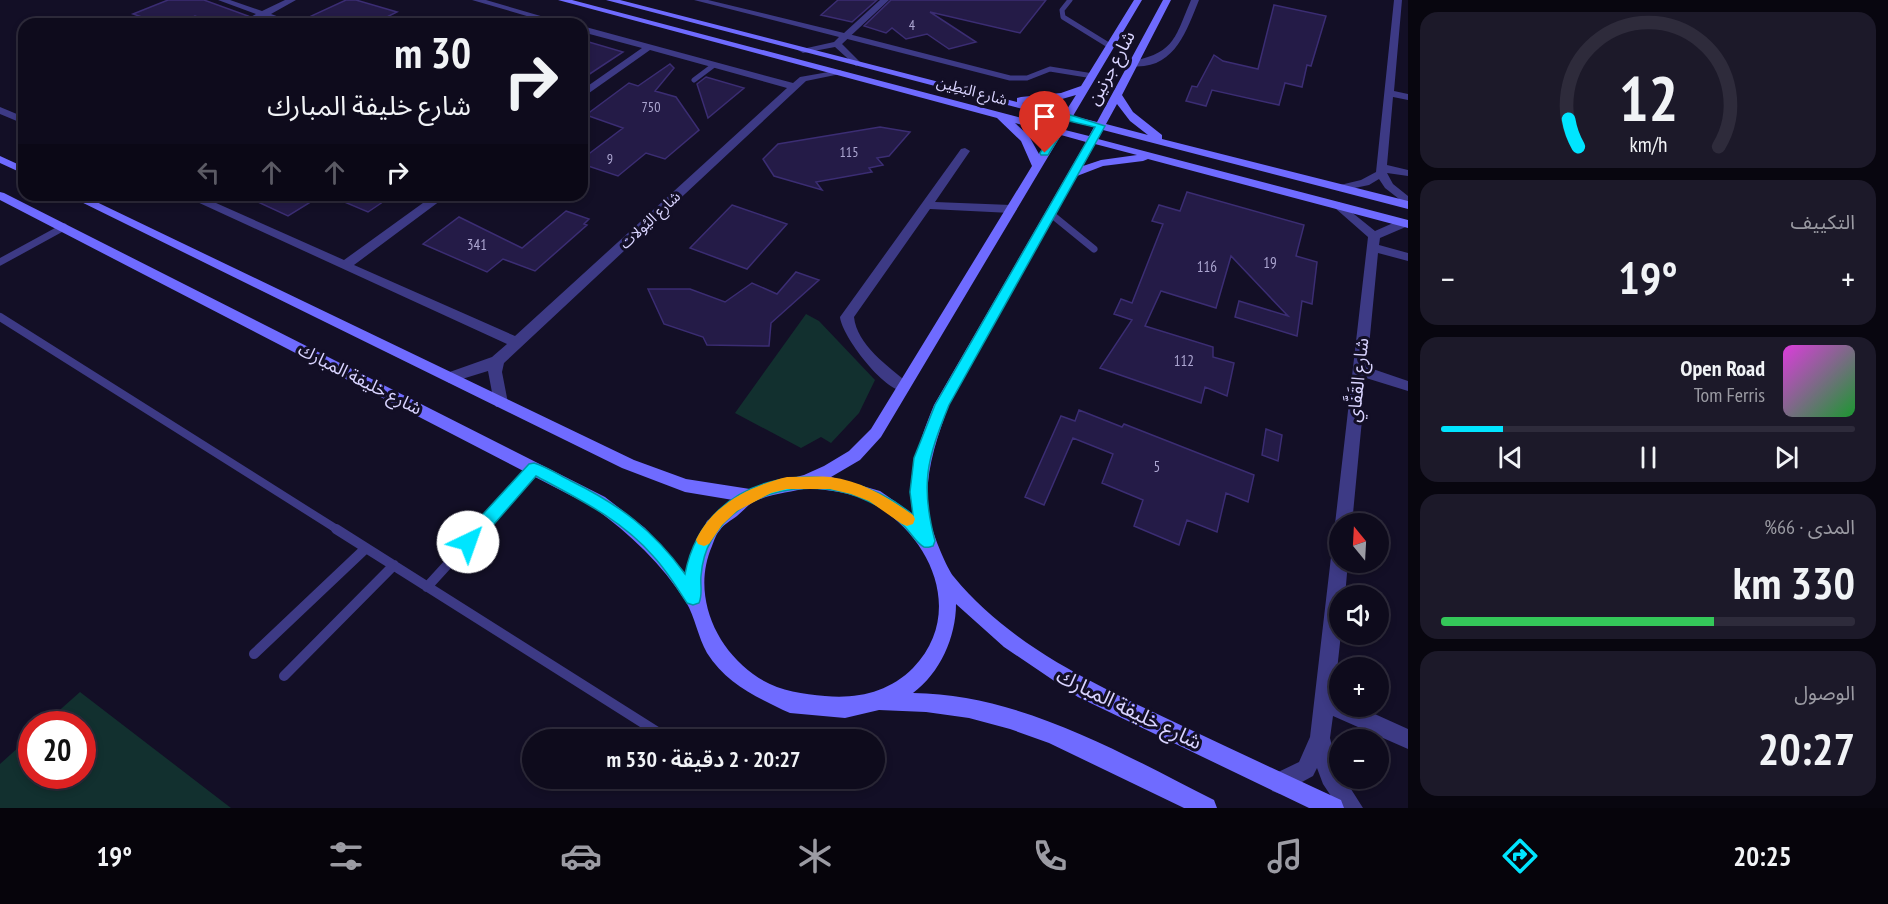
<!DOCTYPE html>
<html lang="ar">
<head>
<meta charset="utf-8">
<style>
  body { margin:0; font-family:"PT Sans Narrow","Noto Sans Arabic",sans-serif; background:#1c1929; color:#f1f3f6; direction:rtl; height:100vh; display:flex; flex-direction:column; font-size:22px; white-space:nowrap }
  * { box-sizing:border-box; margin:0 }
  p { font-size:20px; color:#9b9ba3 }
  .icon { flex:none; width:33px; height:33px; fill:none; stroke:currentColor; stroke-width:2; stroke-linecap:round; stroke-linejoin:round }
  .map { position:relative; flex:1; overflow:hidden; direction:ltr }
  .drawer { display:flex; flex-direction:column; gap:12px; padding:12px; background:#08060f; width:480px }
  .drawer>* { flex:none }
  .top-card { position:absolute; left:18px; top:18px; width:570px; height:183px; border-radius:18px; box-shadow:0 3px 9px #0003,0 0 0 2px #2e2b3b; direction:rtl; background:#0e0b1c; color:#f1f3f6; overflow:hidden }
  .needle { width:39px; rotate:342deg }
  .buttons { position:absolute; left:1329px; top:513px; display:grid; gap:12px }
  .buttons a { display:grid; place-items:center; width:60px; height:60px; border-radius:50%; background:#0e0b1c; box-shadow:0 3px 9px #0003,0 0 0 2px #2e2b3b; font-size:30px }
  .speed { position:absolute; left:18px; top:711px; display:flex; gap:12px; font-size:30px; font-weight:700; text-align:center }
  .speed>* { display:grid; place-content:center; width:78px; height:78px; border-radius:50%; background:#0e0b1c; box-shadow:0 3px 9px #0003,0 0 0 2px #2e2b3b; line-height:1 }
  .speed .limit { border:9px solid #d22; background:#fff; color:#111 }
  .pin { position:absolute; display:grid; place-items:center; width:51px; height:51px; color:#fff; margin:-62px -26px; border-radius:50% 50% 50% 0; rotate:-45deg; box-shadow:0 0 6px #0007 }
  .pin .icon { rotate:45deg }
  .me { position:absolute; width:66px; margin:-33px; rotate:42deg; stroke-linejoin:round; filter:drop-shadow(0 0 4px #0008) }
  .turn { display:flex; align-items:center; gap:21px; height:126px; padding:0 18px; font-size:27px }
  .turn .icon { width:78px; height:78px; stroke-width:2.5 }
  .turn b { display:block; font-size:42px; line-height:51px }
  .lanes { display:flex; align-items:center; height:57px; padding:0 18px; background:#0003; justify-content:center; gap:30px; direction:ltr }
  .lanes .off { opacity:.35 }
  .big { font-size:45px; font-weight:600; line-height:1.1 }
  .drawer .widget { flex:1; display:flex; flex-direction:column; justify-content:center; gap:9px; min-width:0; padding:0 21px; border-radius:18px; background:#1c1929 }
  .drawer .dial { align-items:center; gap:0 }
  .dial svg { height:156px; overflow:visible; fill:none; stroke:#2e2b3b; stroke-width:7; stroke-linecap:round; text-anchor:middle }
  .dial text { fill:#f1f3f6; stroke:none }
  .song { display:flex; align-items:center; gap:18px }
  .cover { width:72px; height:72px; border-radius:9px; background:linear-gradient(135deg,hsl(300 70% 55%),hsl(130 70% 35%)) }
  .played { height:6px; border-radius:3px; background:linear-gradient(90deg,#00e5ff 15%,#2e2b3b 15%) }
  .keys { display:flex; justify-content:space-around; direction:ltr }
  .heat { display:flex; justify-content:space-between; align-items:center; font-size:33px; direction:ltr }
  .charge { height:9px; border-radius:4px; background:linear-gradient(90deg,#34c759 66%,#2e2b3b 0) }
  .trip { position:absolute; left:522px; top:729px; width:363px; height:60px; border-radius:30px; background:#0e0b1c; box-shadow:0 3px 9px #0003,0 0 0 2px #2e2b3b; font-weight:600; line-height:60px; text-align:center; direction:rtl }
  .tabs { display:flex; height:96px; justify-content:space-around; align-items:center; background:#06040b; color:#9b9ba3 }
  .tabs .icon { width:42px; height:42px }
  .tabs .on { color:#00e5ff }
  .tabs b { font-size:27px; color:#f1f3f6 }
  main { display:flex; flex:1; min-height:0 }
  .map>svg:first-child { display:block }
  .green { fill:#12302f }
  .building { fill:#241b47; stroke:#3b2d73; stroke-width:1.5 }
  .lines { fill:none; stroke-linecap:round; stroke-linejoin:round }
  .lane-far3 { stroke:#3d3a85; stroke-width:5 }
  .lane-far2 { stroke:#3d3a85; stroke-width:7 }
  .lane-far1 { stroke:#3d3a85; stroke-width:8 }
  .lane { stroke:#3d3a85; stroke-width:10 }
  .street { fill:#3d3a85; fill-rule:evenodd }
  .secondary { fill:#6f6bff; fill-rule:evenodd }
  .route { fill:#00e5ff; stroke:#0095a6; stroke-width:1.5 }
  .slow { fill:#f59e0b }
  .labels { text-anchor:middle; stroke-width:6; stroke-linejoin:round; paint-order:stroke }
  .far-number-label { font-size:14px; fill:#aca6d1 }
  .far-street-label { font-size:15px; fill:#d9d4ff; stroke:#130f26 }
  .number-label { font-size:15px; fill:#aca6d1 }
  .street-label { font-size:18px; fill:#d9d4ff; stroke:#130f26 }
  .near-street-label { font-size:21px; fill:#d9d4ff; stroke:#130f26 }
</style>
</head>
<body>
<main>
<section class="drawer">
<div class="widget dial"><svg viewBox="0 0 100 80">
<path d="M14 69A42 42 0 1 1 86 69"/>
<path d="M14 69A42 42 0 0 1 9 55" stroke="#00e5ff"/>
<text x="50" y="56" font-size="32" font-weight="700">12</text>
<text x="50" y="72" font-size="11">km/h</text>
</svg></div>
<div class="widget"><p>التكييف</p>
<div class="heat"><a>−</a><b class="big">19°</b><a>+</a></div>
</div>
<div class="widget">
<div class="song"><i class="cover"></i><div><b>Open Road</b><p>Tom Ferris</p></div></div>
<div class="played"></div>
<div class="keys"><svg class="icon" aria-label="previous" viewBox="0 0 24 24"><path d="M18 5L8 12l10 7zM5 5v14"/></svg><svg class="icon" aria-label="pause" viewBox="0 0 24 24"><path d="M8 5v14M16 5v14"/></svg><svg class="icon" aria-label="next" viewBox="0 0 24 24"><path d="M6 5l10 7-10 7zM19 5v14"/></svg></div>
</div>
<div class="widget"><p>المدى · 66%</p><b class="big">330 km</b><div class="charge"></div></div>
<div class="widget"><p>الوصول</p><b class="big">20:27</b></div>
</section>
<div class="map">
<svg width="1408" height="808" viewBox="0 0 1408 808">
  <rect width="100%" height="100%" fill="#130f26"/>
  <path class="green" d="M806,314L819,321L875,380L859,413L831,443L821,437L801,448L735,413Z
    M80,692L231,808H0V764L31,736L32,776H82V724H44Z"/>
  <path class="building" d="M168,0H204L248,16L236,24H217L195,16L177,24H162L133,14Z
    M346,0H356L397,12L373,24H331L309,17Z
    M838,0H877L852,22L821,15Z
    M891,0H1046L1020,33L930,12L976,42L949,49L927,34L906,39L892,28L886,33L864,26Z
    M1274,5L1326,16L1311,66L1307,65L1302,87L1285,83L1279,105L1212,90L1206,106L1186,101L1192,86L1197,87L1214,55L1223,61L1258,69Z
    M582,40L623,52L582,79Z
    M670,64L674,68L655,91L676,97L699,130L665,159L646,153L618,176L582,164V159L623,128L586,115L629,83L638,86Z
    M706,77L744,88L708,118L697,84Z
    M880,127L910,132L889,156L877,158L883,165L869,168L872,172L816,182L822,190L774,176L763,159L778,144Z
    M1187,192L1304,225L1296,256L1317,262L1312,304L1302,301L1297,336L1235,317L1239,301L1288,316L1231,256L1216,308L1161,291L1145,326L1213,347V357L1234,363L1227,396L1205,387L1201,403L1100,368L1132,320L1114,314L1121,299L1132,303L1163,224L1152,221L1159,205L1180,211Z
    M243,195H322L288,216Z
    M328,195H393L368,212Z
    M732,205L787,224L747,269L690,248Z
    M566,211L589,219L584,224L587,225L535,271L503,259L487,272L423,244L459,217L522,248Z
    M796,272L819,280L771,323L769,346L707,345L703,337L664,324L648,289H690L725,302L752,283L777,294Z
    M1079,410L1122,427L1124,424L1254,475L1248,502L1226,493L1217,532L1187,520L1179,545L1134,526L1143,500L1102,483L1113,454L1073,438L1044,505L1025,497L1061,416L1075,421Z
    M1266,429L1282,435L1278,461L1262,455Z"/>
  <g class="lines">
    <path class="lane-far3" d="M1070,0L1062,10L1063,17L1110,46
      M846,36L1010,78H1027L1050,69L1093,76
      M694,80L714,65"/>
    <path class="lane-far2" d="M1051,214L1094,249
      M0,262L64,227"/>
    <path class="lane-far1" d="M0,317L338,530
      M478,530L534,469"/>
    <path class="lane" d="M336,529L670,740
      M427,587L480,529
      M254,654L366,548
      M284,676L394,565"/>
    <path class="street" d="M218,0H230L262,11L285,0H296L271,14L299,24H286L264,17L249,24H238L256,14Z
      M472,0H486L568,24H554Z
      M694,0H708L844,33L880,0H889L842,44L861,63L856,66L835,47L803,53L798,50L834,42L839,37Z
      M1191,0H1199C1186,32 1174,71 1130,66V62C1175,52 1174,40 1191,0Z
      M1394,0H1402L1394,91L1408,94V100L1393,97L1387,165L1408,170V176L1387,173L1393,184L1408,196V206L1385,188L1379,179L1369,185L1340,191L1334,188L1336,186L1361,180L1376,172Z
      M582,26L793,83L800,77L840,70L845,73L806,81L504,363L502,372L508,403L506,407H496L494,403L488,371L449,383L442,378L444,374L492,357L507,344L182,195H198L344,260L434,195H448L354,265L515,336L787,88L650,50L582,98V90L642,48L582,32Z
      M0,107L24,117V124L0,114Z
      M965,148L970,151L935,202L1011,205L1017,209L1011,213L930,209L854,317C857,345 888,366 908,383L910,387L908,391C888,397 842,337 840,317L961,149Z
      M1339,202L1375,231L1400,220H1408V226L1380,238L1379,245L1408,253V261L1378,253L1367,367L1408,381V391L1366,378L1352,524H1340V530L1335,524L1368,237L1335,208V204Z
      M1340,550V562H1348L1345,596H1340L1341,634L1334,697L1340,699V706H1357L1408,729V749L1333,716L1330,738L1340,778H1344L1363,808H1339L1323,784L1317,768L1313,776L1280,794L1272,791L1269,783L1272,775L1299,762L1310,737L1331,557L1334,552Z"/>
    <path class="secondary" d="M558,0H572L1056,127L1061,119L606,0H620L1017,102V98L1021,97L1061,93L1081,86L1134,0H1142L1073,116L1097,122L1163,0H1171L1122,95L1133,112L1162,135V139L1408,201V209L1103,130L1098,139L1408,220V228L1148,159L1143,161L1103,166L1077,176L949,405C933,448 918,492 935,537C938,546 948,570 954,577C1014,650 1105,689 1189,729C1239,753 1290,776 1341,800L1344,808H1309L1078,697L1004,647L956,604C956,637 940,673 913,693C1020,694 1121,753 1214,800L1217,808H1184L1049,743L1010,729L969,718L926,712L879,710L845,718L790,713L783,710C754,696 725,682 707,653C698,637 695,617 686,602C662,564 629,533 593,507L0,200V192L4,193L605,497L645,528L687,575V564L707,521L733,500L685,492L622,468L67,195H82L634,460L686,479L750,489L804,475L824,466L849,451L871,429L1032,166L1021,141L997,118ZM1076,95L1064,114L1022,103L1062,99ZM1117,104L1130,121L1148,135L1106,124ZM1070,121L1094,127L1089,136L1065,130ZM1015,123L1052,133L1039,154L1029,136ZM1061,135L1086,142L934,405C919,441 908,474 913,514L880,491L831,477L860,460L881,437ZM1095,144L1137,155L1101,160L1083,166ZM808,488C828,490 851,492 870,502C929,533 967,612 913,668C889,692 858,699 825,696C800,694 774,690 753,674C713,645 692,592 712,546C714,541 716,534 720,530C724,524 732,520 737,516C743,511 749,504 755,501C771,494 791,492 808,488Z
      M0,156L24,167V174L0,163Z"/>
  </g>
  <path class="route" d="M1067,114L1105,126L949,405C927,459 920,484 935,541L933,546C929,547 928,548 924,547C917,544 911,533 905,527C895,517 882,507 868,501C816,476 741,487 711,541C705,551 702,564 701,576C700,585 703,594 699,603L693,605L687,603C677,588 667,571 654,557C622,520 579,499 536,476L474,547L468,549L462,547L460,542L462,537L529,464L534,463C547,467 559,475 571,481C620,505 653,530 685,574C706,465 837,452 913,515L910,492L914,458L935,405L1095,127L1069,121L1048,155H1041L1040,153L1062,117Z"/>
  <path class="slow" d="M787,477C801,477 816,476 830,477C862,481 887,497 913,515L915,519L913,524L907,526L902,524L869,501L851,494L830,489H787L771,493L737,511L722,525L709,544L704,546L698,544L696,540C713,504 750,486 787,477Z"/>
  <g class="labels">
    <g class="far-number-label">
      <text x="912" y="30">4</text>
      <text x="651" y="112">750</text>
      <text x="849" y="157">115</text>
      <text x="610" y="164">9</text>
    </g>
    <g class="far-street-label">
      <text transform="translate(972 91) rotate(15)" y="5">شارع البَطِين</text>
      <text transform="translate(650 220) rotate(-43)" y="5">شارع اليُولات</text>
    </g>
    <g class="number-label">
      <text x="477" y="250">341</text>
      <text x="1270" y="268">19</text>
      <text x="1207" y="272">116</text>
      <text x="1184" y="366">112</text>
      <text x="1157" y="472">5</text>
    </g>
    <g class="street-label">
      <text transform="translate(1111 68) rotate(-62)" y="6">شارع جرنين</text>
      <text transform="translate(360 379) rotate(27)" y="6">شارع خليفة المبارك</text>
      <text transform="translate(1358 380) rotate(-84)" y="6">شارع القَفَّاي</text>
    </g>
    <g class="near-street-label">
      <text transform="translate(1129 709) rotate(26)" y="7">شارع خليفة المبارك</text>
    </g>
  </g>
</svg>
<div class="buttons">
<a><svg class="needle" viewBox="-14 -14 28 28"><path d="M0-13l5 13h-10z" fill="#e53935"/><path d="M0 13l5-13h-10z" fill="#9b9ba3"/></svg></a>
<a><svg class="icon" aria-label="sound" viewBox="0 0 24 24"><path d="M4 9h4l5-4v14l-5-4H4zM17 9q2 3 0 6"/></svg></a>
<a>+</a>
<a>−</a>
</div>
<div class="speed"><div class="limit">20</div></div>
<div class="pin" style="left:1045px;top:153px;background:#d93025"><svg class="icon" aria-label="arrive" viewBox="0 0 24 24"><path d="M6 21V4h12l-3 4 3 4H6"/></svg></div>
<svg class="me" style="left:468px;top:542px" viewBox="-20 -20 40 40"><circle r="19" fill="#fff"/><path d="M0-13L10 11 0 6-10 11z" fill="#00e5ff"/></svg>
<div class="trip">20:27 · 2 دقيقة · 530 m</div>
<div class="top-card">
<div class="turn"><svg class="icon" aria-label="right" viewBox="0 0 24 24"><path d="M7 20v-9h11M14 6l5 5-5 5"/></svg><div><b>30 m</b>شارع خليفة المبارك</div></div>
<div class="lanes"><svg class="icon off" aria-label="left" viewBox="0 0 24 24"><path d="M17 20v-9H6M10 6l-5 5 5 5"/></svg><svg class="icon off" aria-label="ahead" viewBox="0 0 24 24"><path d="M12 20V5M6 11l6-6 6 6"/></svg><svg class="icon off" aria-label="ahead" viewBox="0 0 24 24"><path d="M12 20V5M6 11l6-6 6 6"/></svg><svg class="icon" aria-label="right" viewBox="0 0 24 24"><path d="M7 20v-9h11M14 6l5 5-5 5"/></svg></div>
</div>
</div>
</main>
<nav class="tabs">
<b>20:25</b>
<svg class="icon on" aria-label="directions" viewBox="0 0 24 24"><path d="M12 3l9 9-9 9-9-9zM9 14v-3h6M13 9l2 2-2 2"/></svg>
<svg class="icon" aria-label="music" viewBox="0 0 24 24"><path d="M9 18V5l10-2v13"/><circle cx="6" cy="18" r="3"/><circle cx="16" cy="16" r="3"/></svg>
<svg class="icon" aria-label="phone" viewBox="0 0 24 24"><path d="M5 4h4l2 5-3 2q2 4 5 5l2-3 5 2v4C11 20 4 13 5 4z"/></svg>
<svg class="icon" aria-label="climate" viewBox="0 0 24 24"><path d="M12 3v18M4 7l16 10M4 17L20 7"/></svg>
<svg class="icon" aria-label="car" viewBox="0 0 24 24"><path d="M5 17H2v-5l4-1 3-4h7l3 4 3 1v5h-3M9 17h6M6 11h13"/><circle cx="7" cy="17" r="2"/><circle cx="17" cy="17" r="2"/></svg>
<svg class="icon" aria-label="filters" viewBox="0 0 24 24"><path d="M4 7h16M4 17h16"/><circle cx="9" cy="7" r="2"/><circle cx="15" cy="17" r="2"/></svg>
<b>19°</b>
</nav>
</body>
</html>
